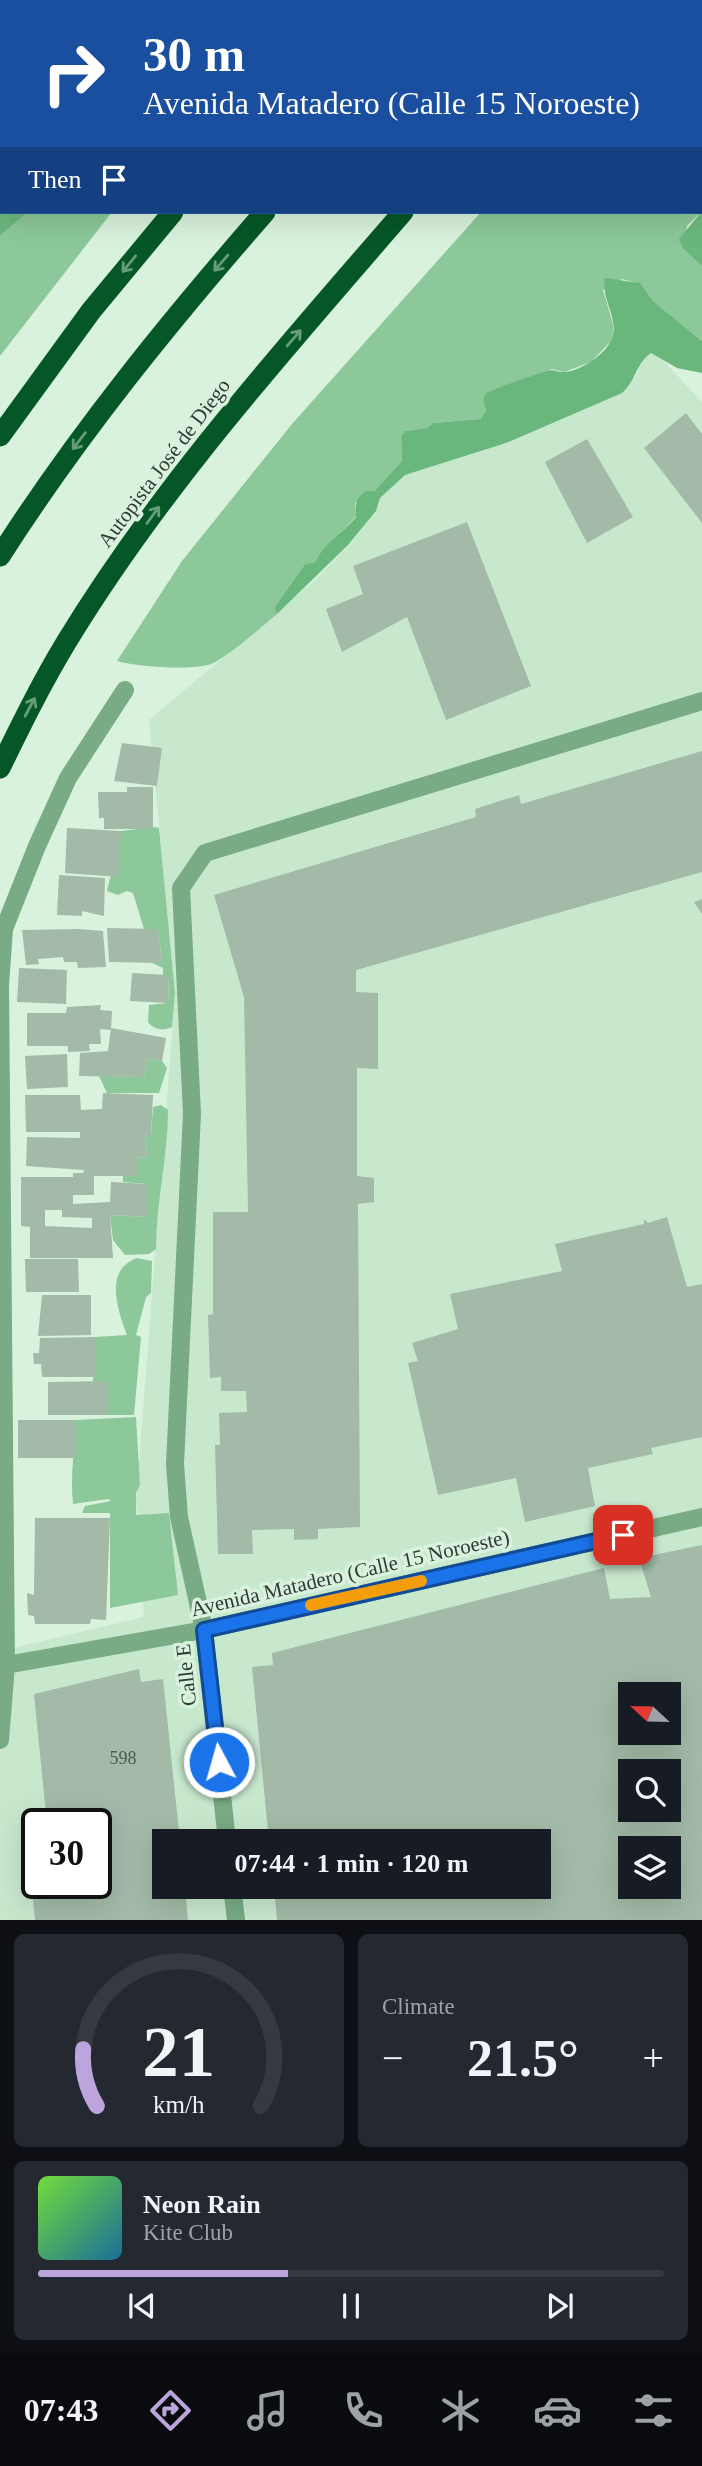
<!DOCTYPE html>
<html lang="en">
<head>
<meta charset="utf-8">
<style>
  body { margin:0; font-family:Georgia,serif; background:#242831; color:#f1f3f6; height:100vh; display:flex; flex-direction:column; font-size:26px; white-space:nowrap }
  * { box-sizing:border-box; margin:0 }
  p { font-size:23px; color:#9ea1a6 }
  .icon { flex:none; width:38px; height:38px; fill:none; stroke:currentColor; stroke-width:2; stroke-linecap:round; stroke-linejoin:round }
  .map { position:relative; height:1920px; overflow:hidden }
  .drawer { display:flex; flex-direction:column; gap:14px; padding:14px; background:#0d0f14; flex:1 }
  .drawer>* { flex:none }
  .banner { position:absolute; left:0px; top:0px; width:704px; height:214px; box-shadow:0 7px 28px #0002; background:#1a4fa0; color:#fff; overflow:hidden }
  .needle { width:46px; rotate:292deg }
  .fabs { position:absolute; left:618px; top:1682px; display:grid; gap:14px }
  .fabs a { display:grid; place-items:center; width:63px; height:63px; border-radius:0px; background:#171b24; box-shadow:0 7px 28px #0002; font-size:35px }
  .speed { position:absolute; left:21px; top:1808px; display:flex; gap:14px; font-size:35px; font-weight:700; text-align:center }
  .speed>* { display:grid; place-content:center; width:91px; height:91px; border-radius:50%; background:#171b24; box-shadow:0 7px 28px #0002; line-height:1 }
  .speed .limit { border:4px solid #111; border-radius:10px; background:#fff; color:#111 }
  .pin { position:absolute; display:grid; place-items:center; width:60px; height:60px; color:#fff; margin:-30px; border-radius:14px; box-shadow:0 4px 10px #0006 }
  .me { position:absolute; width:77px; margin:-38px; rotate:354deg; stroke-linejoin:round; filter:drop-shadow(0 0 5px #0008) }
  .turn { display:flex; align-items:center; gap:24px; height:147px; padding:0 28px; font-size:32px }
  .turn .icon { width:91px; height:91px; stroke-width:2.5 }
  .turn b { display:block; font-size:49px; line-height:60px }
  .then { display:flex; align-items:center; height:66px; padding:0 28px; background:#0003; gap:14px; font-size:26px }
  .big { font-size:52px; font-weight:700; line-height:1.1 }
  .drawer .widget { flex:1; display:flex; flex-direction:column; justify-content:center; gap:10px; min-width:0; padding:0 24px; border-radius:10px; background:#242831 }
  .drawer .dial { align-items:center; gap:0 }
  .dial svg { height:182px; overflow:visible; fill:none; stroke:#363941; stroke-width:7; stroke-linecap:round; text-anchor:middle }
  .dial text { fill:#f1f3f6; stroke:none }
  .song { display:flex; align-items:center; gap:21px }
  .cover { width:84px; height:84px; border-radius:10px; background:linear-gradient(135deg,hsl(100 70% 55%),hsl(200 70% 35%)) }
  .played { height:7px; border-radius:4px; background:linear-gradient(90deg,#bba5dc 40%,#363941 40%) }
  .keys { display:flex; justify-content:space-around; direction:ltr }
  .heat { display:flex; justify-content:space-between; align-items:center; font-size:38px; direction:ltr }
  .drawer .tiles { flex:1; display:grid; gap:14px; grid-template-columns:1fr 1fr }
  .widget:last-child { grid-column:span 2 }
  .trip { position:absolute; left:152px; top:1829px; width:399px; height:70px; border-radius:0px; background:#171b24; box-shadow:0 7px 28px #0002; font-weight:700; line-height:70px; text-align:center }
  .tab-bar { display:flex; height:112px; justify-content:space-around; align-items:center; background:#090b0e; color:#9ea1a6 }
  .tab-bar .icon { width:49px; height:49px }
  .tab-bar .selected { color:#bba5dc }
  .tab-bar b { font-size:32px; color:#f1f3f6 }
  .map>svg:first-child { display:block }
  .built { fill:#c8e8ce; fill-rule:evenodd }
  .green { fill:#8cc899 }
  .water { fill:#6ab77d }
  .building { fill:#a2baa7; fill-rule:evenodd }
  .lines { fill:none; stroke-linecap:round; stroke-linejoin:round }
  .minor { stroke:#79ab84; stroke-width:18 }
  .highway { stroke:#065727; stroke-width:21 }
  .oneway { stroke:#659d79 }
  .route-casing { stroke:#114b97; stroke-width:18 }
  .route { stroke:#1a73e8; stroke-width:12 }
  .slow { stroke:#f59e0b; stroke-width:12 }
  .labels { text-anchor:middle; stroke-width:7; stroke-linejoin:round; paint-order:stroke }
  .number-label { font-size:18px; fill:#4c5a4f }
  .street-label { font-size:21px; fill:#303a32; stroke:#d9f2dd }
</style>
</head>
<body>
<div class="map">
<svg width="702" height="1920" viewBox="0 0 702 1920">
  <rect width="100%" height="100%" fill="#d9f2dd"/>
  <path class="built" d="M651,353L660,357L702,402V1920H0V1651L144,1617L136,1503L175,993L149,720L315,580L349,545L376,511L380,498L395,482L405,475L506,443L635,378L642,360ZM630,1694H668V1732H630ZM630,1771H668V1810H630ZM37,1824H96V1883H37ZM164,1841H539V1886H164ZM630,1848H668V1886H630Z"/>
  <path class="green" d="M182,0H309L181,2Z
    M28,212H112L0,356V236Z
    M481,212H701L687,226L683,249L702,266V341L653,301L640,284L622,279L603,290L613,324V334L611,341L591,362L564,372L552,369L483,400L486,411L480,419L433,423L427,428L405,431L401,436L402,461L374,491L355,503L356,516C342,534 325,541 315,562L305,564L274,608L277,614C265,624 221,663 208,665C184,670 140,667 117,661L182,561L292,424Z
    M155,827L159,828L175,993L172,1027C164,1031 154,1030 148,1022L149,1005L168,1003L169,975H163V968L152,963L162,962L158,930L144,929L133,893L127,891L118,895L107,891L121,831Z
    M148,1059L162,1061L167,1068L159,1093H107L99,1076L144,1077Z
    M161,1105L168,1110C168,1157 156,1202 156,1249L149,1254L125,1255L113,1240L110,1215L148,1217V1184L123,1182V1176H137V1158L147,1157L145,1136H151L153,1107Z
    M137,1258L152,1261L151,1293L146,1297L136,1335L141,1337L134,1415H107L93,1381L95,1337L127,1335C117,1308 104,1270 137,1258Z
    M136,1417L140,1485L136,1493V1515L169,1513L178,1595L110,1608V1513H82L85,1506L111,1501L108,1499L73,1504C70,1476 75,1449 75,1420Z"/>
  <path class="water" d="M0,0H182L2,2V212H28L0,236Z
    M702,211V266L683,249L679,239Z
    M605,278L640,283L653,301L702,341V373L677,368L651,353C636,363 636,381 622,393L506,443L405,475L380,498L376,511L348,545L277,614L274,608L305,564L315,562C325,541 342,534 356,517C355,504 355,499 366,491H374L402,461L401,436L405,431L427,428L433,423L480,419L486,411L483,400L486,393C506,384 526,378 547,371C554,369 556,372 563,372C580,372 609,353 613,335C617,315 601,299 605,278Z"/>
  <path class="building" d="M686,413L702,434V523L644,448Z
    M587,439L633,517L587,543L545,462Z
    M467,522L531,686L446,720L407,617L342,652L326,609L363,594L353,566Z
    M122,743L162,748L157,786L114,781Z
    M702,751V872L356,970V992L378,993V1069L357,1068V1176L374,1178V1202L358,1204L360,1527L318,1529V1539L294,1540V1529L252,1530L253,1554H218L215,1445H220L219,1413L247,1412L246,1391H221V1377L210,1378L208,1315L213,1314V1212H248L244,997L214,895L476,817L475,809L519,795L521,804Z
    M127,787H153V829H104V818H99L98,792H127Z
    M67,828L121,831L118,877L65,873Z
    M59,875L105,878L104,916L82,911V916L57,915Z
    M702,899V914L694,902Z
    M107,928L158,929L162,963L109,962Z
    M79,929L103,931L106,967L78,968L77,962H64L63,957L38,959L39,964L26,965L22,930Z
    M19,968L67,970L66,1004L17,1002Z
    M132,973L169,975L168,1003L130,1001Z
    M101,1005L100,1010L112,1011L111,1030L100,1029L101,1044H89L90,1051L68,1052V1046H27V1013H66L67,1007Z
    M111,1028L166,1038L162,1061L148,1059L144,1077L79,1076L80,1053L108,1051Z
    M67,1054L68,1087L27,1089L25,1056Z
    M103,1093L153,1095L151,1136H145L147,1157L137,1158V1176H94V1195H73V1204L110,1202L111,1182L148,1184V1217L110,1215L113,1258H30V1227L21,1226V1177H73V1173H83L84,1170L26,1166L27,1137L80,1138V1132H26L25,1095H80L81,1110L102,1109ZM45,1210H62V1217L92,1218V1228L45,1226Z
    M667,1217L687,1287L702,1284V1437L651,1448L653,1454L588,1468L595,1506L525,1522L516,1478L438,1495L408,1363L418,1361L412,1343L458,1329L450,1294L562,1271L555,1244L644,1224V1219L648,1223Z
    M25,1259H78L79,1292H26Z
    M42,1295H91V1335L38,1336Z
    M95,1337V1377H42L41,1364H34L33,1353H39L40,1338Z
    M107,1381V1415H48V1382Z
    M18,1420H75V1458H18Z
    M35,1518H110L106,1620L91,1619L90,1624H35L34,1616L28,1615L27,1593L34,1595Z
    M702,1545V1920H277L274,1886H539V1841H269L252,1667L273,1665L272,1653L604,1568L610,1599L651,1597L639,1558ZM630,1694H668V1732H630ZM630,1771H668V1810H630ZM630,1848H668V1886H630Z
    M139,1669L141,1682L163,1679L180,1841H164V1886H185L188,1920H35L30,1869H37V1883H96V1824H47L34,1694Z"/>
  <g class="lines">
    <path class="minor" d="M6,1665L204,1630L702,1517
      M0,1740L6,1665L0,985L4,929L37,846L68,778L125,690
      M227,1841L204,1630L179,1517L175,1464L192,1114L181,888L205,853L702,701
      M232,1886L236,1920"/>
    <path class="highway" d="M346,2L347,0
      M448,2L450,0
      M584,2L585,0
      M0,436L91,311L173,212
      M0,556C78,434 170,321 265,212
      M0,768C21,725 42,682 67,641C162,485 284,350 403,212"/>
  </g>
  <defs><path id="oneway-shaft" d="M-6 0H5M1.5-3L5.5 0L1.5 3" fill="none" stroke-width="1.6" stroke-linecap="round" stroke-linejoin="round" transform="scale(1.75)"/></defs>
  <g class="oneway">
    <use href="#oneway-shaft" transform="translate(221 263) rotate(131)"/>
    <use href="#oneway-shaft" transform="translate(129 264) rotate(129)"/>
    <use href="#oneway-shaft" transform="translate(294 338) rotate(-49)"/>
    <use href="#oneway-shaft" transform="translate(79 441) rotate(128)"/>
    <use href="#oneway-shaft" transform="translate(153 515) rotate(-54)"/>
    <use href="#oneway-shaft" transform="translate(30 707) rotate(-62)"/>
  </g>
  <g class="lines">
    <g class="route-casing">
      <path id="route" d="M219,1762L204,1630L623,1535"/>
    </g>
    <use href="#route" class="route"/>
    <path class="slow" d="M311,1605L421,1581"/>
  </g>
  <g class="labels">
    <g class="number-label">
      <text x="123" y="1764">598</text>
    </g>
    <g class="street-label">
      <text transform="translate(164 463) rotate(-53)" y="7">Autopista José de Diego</text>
      <text transform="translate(350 1573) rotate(-13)" y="7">Avenida Matadero (Calle 15 Noroeste)</text>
      <text transform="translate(186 1675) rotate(-96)" y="7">Calle E</text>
    </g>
  </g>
</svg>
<div class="fabs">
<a><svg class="needle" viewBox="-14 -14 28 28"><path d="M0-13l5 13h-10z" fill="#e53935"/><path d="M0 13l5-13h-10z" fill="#9ea1a6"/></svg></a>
<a><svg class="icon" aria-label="search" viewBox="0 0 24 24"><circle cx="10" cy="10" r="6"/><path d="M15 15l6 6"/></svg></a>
<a><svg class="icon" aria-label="layers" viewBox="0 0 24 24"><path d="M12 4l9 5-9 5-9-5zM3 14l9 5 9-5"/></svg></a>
</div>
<div class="speed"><div class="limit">30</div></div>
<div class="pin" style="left:623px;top:1535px;background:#d93025"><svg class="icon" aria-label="arrive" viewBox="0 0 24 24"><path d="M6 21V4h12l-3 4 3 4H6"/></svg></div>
<svg class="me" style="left:219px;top:1762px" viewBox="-20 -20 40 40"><circle r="17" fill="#1a73e8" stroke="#fff" stroke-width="3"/><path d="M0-11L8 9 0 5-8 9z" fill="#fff"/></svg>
<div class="trip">07:44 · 1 min · 120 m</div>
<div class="banner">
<div class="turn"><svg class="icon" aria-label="right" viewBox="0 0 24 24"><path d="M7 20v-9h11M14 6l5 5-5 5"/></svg><div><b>30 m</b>Avenida Matadero (Calle 15 Noroeste)</div></div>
<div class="then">Then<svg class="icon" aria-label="arrive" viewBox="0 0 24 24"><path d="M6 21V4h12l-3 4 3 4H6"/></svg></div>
</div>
</div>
<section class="drawer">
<div class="tiles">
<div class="widget dial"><svg viewBox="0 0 100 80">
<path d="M14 69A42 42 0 1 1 86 69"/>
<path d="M14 69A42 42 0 0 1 8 44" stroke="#bba5dc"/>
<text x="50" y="56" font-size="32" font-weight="700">21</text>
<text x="50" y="72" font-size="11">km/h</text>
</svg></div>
<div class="widget"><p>Climate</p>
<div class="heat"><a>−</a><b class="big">21.5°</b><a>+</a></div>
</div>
<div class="widget">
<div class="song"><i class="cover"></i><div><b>Neon Rain</b><p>Kite Club</p></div></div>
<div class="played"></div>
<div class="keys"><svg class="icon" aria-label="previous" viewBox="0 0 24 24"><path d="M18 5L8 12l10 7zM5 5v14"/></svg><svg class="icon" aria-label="pause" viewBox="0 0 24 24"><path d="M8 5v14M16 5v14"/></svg><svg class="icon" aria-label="next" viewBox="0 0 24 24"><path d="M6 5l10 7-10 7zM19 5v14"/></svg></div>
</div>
</div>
</section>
<nav class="tab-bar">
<b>07:43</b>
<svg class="icon selected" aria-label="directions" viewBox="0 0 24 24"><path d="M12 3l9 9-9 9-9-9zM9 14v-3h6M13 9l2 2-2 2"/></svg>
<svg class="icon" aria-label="music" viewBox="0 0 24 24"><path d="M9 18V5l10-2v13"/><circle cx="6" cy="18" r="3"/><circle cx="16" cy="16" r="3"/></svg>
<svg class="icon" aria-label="phone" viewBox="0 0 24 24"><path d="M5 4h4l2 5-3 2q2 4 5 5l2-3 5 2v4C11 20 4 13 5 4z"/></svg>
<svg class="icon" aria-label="climate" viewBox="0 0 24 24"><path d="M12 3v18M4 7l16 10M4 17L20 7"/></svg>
<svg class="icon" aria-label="car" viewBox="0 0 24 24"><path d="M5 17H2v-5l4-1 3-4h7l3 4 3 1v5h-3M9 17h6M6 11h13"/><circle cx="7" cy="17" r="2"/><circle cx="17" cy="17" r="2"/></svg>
<svg class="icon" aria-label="filters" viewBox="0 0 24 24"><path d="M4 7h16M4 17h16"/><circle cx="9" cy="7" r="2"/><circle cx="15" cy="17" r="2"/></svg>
</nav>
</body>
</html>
